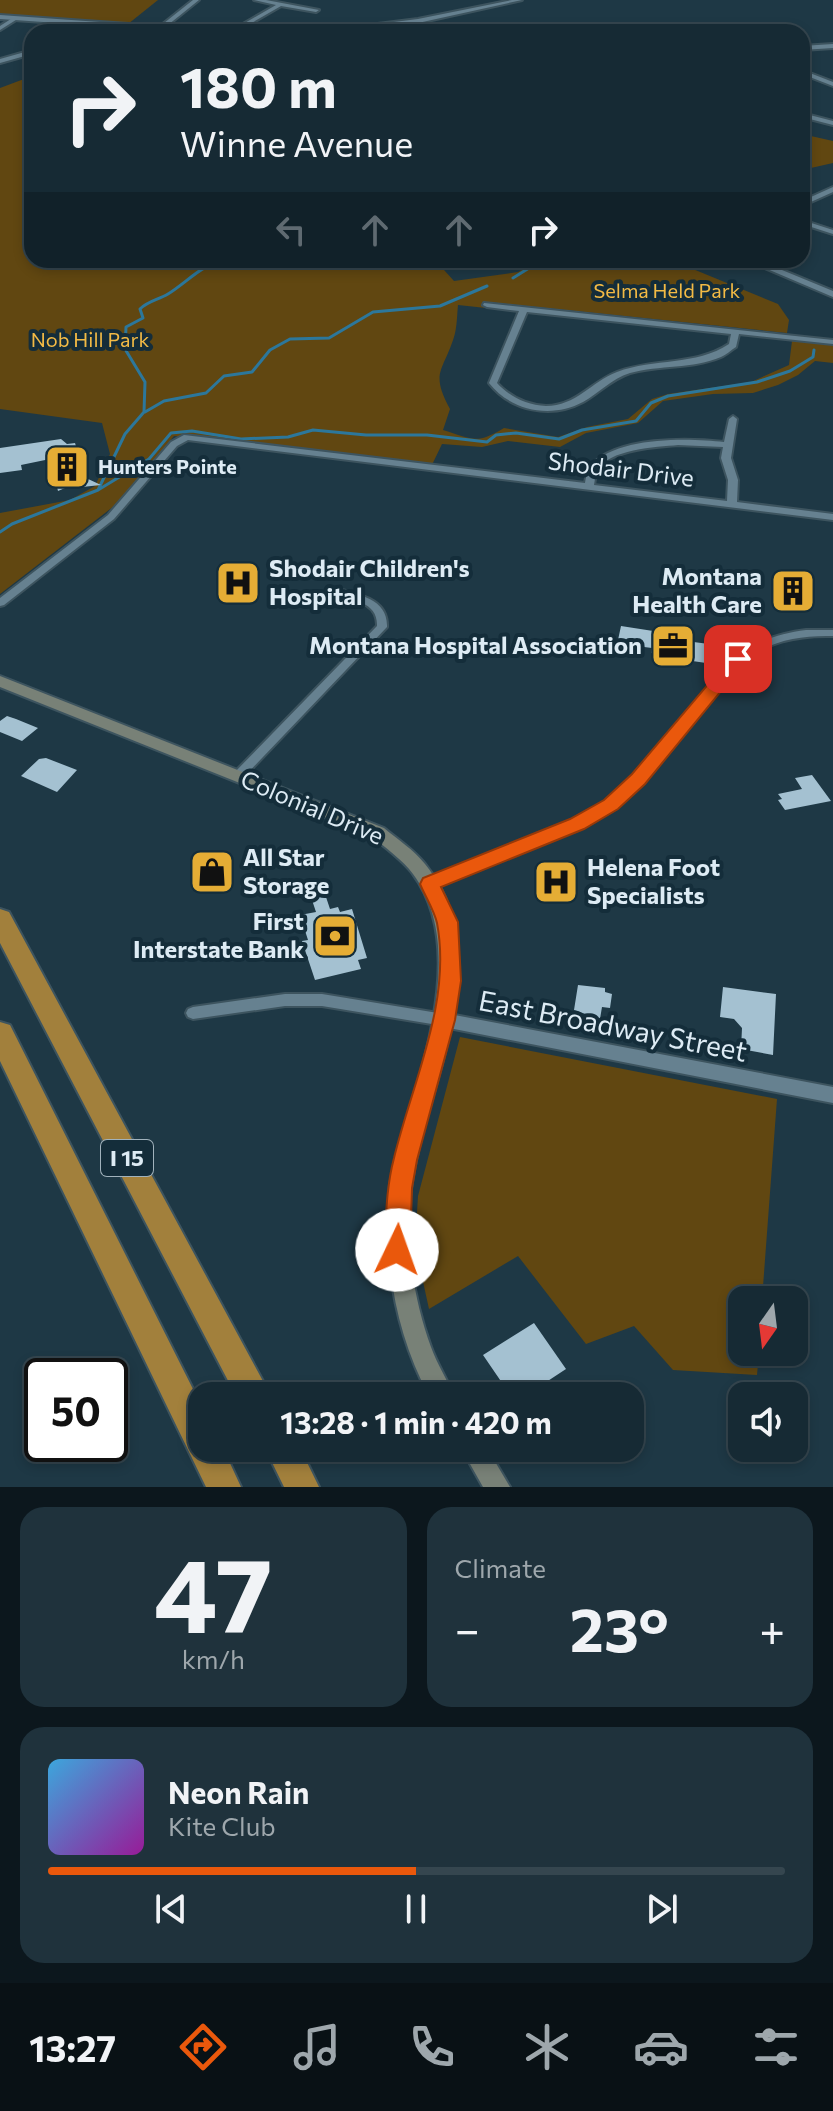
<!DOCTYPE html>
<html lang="en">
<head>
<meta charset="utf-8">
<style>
  body { margin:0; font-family:Commissioner,sans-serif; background:#1f323c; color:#f1f3f6; height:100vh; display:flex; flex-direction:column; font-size:30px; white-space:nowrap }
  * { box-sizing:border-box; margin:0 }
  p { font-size:26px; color:#9ea7ac }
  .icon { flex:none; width:44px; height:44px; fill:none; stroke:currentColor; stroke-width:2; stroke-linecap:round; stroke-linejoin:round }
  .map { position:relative; height:1487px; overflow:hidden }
  .details { display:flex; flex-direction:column; gap:20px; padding:20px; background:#0c171d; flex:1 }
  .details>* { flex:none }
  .guide { position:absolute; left:24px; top:24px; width:786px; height:244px; border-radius:24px; box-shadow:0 4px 12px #0003,0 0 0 2px #35464f; background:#162a34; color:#f1f3f6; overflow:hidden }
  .needle { width:52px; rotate:194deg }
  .buttons { position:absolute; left:728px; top:1286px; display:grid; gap:16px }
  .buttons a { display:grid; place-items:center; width:80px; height:80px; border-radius:16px; background:#162a34; box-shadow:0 4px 12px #0003,0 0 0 2px #35464f; font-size:40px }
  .speed { position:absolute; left:24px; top:1358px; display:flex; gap:16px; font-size:40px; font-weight:700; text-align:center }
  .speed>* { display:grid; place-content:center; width:104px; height:104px; border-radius:50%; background:#162a34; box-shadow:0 4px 12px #0003,0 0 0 2px #35464f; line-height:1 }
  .speed .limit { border:4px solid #111; border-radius:12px; background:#fff; color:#111 }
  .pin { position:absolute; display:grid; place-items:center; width:68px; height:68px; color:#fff; margin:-34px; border-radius:16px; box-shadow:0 4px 12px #0006 }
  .me { position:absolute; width:88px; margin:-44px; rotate:3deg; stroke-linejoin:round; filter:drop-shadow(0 0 6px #0008) }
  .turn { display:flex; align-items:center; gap:28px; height:168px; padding:0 24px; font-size:36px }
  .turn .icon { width:104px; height:104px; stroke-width:2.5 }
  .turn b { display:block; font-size:56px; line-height:68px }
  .lanes { display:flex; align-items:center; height:76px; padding:0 24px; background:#0003; justify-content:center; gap:40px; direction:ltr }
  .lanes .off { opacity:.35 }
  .big { font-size:60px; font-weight:700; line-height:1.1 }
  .details .tile { flex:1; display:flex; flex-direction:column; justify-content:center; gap:12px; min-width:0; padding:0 28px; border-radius:24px; background:#1f323c }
  .details .dial { align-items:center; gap:0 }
  .dial b { font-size:104px; line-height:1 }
  .song { display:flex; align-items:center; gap:24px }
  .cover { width:96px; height:96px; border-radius:12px; background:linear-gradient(135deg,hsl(200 70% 55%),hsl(300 70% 35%)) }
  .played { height:8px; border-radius:4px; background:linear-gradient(90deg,#ea580c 50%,#35464f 50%) }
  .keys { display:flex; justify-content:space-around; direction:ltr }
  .heat { display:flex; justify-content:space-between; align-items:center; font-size:44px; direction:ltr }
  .details .tiles { flex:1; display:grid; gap:20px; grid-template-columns:1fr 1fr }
  .tile:last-child { grid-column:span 2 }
  .trip { position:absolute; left:188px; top:1382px; width:456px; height:80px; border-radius:24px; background:#162a34; box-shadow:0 4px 12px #0003,0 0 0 2px #35464f; font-weight:700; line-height:80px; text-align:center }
  .tabs { display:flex; height:128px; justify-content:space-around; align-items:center; background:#091115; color:#9ea7ac }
  .tabs .icon { width:56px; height:56px }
  .tabs .selected { color:#ea580c }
  .tabs b { font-size:36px; color:#f1f3f6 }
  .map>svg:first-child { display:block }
  .green { fill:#614711 }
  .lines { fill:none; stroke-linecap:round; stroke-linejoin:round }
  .stream { stroke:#2c779b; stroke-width:3 }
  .building { fill:#a4c1d1 }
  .minor-casing { stroke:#3d545f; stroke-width:4 }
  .tertiary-casing { stroke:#3d545f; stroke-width:4 }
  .secondary-casing { stroke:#3d545f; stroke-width:4 }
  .motorway-casing { stroke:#3d545f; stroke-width:4 }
  .minor { fill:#668190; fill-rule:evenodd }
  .tertiary { fill:#668190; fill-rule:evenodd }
  .secondary { fill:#788177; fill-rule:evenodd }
  .motorway { fill:#a2803c; fill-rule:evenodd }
  .route { fill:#ea580c; stroke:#983908; stroke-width:2 }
  .labels { text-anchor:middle; stroke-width:8; stroke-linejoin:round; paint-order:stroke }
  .far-park-label { font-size:20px; fill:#f2ba45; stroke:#142d3a }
  .far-poi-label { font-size:20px; font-weight:bold; fill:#ddebf4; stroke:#142d3a; text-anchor:start }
  .shield { fill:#142d3a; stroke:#a1b2bc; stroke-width:2 }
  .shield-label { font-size:22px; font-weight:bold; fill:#ddebf4 }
  .street-label { font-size:24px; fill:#ddebf4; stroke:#142d3a }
  .poi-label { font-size:24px; font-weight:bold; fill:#ddebf4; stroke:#142d3a; text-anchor:start }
  .near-street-label { font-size:28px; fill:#ddebf4; stroke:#142d3a }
</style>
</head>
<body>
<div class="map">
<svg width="833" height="1487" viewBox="0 0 833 1487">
  <rect width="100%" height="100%" fill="#1e3845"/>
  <path class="green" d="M0,0H158L128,24L0,15Z
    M32,76V260H435L454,281L518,272L538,260H671L778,304L789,320L787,333L489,302L486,308L458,305C457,315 457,328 454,337C443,372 430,372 450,409L443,430C473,439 476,445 504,428L558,437L587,427L628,419L652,399L668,394L751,382L789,365L792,341L833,345V363L815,361L798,375L778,385L753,393L713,394L663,401L638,423L586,433L560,447L508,441L482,447L442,444L429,471L174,436L118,503L0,594V513L70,500L95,486L110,454L102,423L0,409V88Z
    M802,134L833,141V163L802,170Z
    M460,1037L777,1099L762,1300H742V1352H759L757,1375L673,1370L634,1326L586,1344L518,1256L429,1309L415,1245L418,1196Z"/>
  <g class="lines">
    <path class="stream" d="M513,278L542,260
      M145,412L164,401L206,393L224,376L252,372L270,350L290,339L329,338L373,312L440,306L487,286
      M98,490L149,459L171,433L192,431L241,439L288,437L313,430L366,435H427L487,442L496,435L516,433L559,439L582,430L636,421L651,403L668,396L757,382L790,371L813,357L814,350
      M0,532L12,524L98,490L125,434L144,412L145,382L125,349L126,327L143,318L140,309C148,301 158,300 168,294C189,281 202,263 228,260"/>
  </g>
  <path class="building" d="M61,439L67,444L75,443L86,478L101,485L82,487L72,485L58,491L50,459L21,465L22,470L0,473V448Z
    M779,570L810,575L811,601H807L806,611L776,607L777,599H774Z
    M621,626L679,635L678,640L709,644L706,663L672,658L651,653L652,648L621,644L622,640H618Z
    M7,716L16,719L38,728L22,741L0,732V721Z
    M46,758L77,770L57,792L21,776L39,759Z
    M812,775L831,801L785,810L778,800L782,799L778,794L802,789L795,778Z
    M324,891L330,909L338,907L340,912L352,909L367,958L358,960L361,969L315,980L302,941L308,940L300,915L316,912L310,894Z
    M578,985L605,988V992L612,994L610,1008L602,1007L600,1019L574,1010Z
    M723,987L776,994L773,1055L741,1049L742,1028L734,1019L720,1017Z
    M534,1323L566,1369L525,1396H511L483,1355Z"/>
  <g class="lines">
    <g class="minor-casing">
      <path id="minor" d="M193,0H199L163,29H159V27Z
        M254,0H266L319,10L316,12L281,6L236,32H229L276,5Z
        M512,0H522L418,23L331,32H313L418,19Z
        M14,17L19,18L0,30V26Z
        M86,22L91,23L79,32H72Z
        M833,44V48L802,50V46Z
        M32,50V54L0,63V59Z
        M802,70L833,82V86L802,74Z
        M802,113L833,121V125L802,117Z
        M833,187V192L802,206V201Z
        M802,220L833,230V234L802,224Z
        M484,303L833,340V344L739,334L736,347C731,350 726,355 721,357C693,369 659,365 630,373C611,379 599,393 583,402C551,419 511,411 489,383L519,311L487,307L483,305ZM527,312L731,334L729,344C696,366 654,358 617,372C591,382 576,406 546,406C526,405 510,397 497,383Z
        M733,416L737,419L731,458L738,480L737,502L833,514V520L188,440L177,446L114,519L4,605L0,606V598L108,515L171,442L184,435L585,483C586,477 587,471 591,466C616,436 689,438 724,442L729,419ZM678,445L723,447L721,458L728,480L727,501L594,485C595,480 595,475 597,471C608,449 656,447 678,445Z
        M338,589C360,595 388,599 387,627L242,779H234L232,776L234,773L377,626C378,602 353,600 334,594L333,592Z
        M806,630H833V636C796,635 765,642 737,666L642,782L615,807L582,827L435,887H425L423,884L425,881L572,821L607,801L634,776L729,662C752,642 777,634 806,630Z
        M285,994H322L444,1014L449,1016L451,1020L449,1024L444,1026L322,1006H285L193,1019L188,1017L186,1013L188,1009L193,1007Z"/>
    </g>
    <g class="tertiary-casing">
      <path id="tertiary" d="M0,15L214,30L217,32H187L0,19Z
        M746,260H758L833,291V297Z
        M444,1013L833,1087V1103L444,1027L438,1025L435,1020L438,1015Z"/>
    </g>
    <g class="secondary-casing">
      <path id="secondary" d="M0,676L384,828C397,839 414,850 425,864C506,966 415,1098 409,1209C407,1255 415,1303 431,1347C437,1364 447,1379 454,1396H429C394,1330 383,1258 390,1184C410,1094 474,956 413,874C403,860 385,848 372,836L0,687Z
        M461,1448H487L510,1487H483Z"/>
    </g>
    <g class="motorway-casing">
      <path id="motorway" d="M0,909L9,912L271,1396H236L0,943Z
        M0,1022L10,1025L202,1407V1448H223L241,1487H206L0,1061Z
        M265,1448H300L319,1487H284Z"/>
    </g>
    <use href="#minor" class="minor"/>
    <use href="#tertiary" class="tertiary"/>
    <use href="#secondary" class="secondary"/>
    <use href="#motorway" class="motorway"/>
  </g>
  <path class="route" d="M738,654L744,656L746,659L744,663L645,784L618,809L584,829L441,887L458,922L461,981L455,1020L417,1160L412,1188L410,1250L406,1258L397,1262L388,1258L384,1250C386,1219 386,1188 394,1158C412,1083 452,1002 437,923C434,910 425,896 420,884L423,878L570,819L604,800L632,774L732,656Z"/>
  <defs>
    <g id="building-square" transform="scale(2.3)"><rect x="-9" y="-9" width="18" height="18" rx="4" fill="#e5ad35" stroke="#142d3a"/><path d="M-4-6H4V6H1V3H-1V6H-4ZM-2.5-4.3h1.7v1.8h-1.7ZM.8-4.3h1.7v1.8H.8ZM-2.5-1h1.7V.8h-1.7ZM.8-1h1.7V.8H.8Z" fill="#111"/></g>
    <g id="hospital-square" transform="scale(2.3)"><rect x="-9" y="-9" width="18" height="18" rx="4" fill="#e5ad35" stroke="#142d3a"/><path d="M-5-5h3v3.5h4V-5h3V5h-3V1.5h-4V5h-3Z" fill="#111"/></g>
    <g id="office-square" transform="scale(2.3)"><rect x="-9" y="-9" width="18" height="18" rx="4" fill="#e5ad35" stroke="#142d3a"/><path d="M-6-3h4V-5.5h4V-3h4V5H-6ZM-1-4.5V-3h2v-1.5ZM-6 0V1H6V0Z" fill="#111"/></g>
    <g id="shop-square" transform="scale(2.3)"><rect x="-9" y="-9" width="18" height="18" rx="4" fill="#e5ad35" stroke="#142d3a"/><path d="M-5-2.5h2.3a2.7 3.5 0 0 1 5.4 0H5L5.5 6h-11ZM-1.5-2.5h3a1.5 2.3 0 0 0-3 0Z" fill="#111"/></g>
    <g id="bank-square" transform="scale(2.3)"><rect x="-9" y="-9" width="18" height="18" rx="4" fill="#e5ad35" stroke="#142d3a"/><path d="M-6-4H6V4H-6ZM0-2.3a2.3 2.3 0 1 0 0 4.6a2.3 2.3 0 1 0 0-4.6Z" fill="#111"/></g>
  </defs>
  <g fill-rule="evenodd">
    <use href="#building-square" x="67" y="467"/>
    <use href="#hospital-square" x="238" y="583"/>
    <use href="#building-square" x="793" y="591"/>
    <use href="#office-square" x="673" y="646"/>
    <use href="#shop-square" x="212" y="872"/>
    <use href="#hospital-square" x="556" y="882"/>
    <use href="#bank-square" x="335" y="936"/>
  </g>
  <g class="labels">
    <g class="far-park-label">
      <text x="667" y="298">Selma Held Park</text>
      <text x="90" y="347">Nob Hill Park</text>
    </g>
    <g class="far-poi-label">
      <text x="98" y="474">Hunters Pointe</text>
    </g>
    <rect class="shield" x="101" y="1140" width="52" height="36" rx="6"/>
    <g class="shield-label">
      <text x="127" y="1166">I 15</text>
    </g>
    <g class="street-label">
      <text transform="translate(621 470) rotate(7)" y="8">Shodair Drive</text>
      <text transform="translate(312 808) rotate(23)" y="8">Colonial Drive</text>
    </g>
    <g class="poi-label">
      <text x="269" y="577">Shodair Children's<tspan x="269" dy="28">Hospital</tspan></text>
      <text x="762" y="585" text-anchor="end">Montana<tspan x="762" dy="28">Health Care</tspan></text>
      <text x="642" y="654" text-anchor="end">Montana Hospital Association</text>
      <text x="243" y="866">All Star<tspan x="243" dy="28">Storage</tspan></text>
      <text x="587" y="876">Helena Foot<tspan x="587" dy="28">Specialists</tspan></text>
      <text x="304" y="930" text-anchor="end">First<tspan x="304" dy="28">Interstate Bank</tspan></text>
    </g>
    <g class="near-street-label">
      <text transform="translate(613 1026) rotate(11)" y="10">East Broadway Street</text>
    </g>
  </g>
</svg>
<div class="buttons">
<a><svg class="needle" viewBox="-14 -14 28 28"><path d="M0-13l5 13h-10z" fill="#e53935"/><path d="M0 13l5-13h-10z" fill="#9ea7ac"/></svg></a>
<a><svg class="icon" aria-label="sound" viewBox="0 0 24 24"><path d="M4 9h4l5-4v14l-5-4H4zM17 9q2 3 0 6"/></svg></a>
</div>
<div class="speed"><div class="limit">50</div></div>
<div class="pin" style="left:738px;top:659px;background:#d93025"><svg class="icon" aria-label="arrive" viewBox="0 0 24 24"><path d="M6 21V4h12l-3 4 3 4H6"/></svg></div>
<svg class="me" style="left:397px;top:1250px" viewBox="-20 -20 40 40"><circle r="19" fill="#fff"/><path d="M0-13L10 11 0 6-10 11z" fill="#ea580c"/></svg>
<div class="trip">13:28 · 1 min · 420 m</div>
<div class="guide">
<div class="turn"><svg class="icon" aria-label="right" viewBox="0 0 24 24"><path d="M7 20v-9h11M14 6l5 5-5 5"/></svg><div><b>180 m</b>Winne Avenue</div></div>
<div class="lanes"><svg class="icon off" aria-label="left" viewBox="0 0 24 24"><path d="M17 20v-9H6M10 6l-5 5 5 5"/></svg><svg class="icon off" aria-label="ahead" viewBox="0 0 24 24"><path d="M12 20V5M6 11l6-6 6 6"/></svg><svg class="icon off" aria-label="ahead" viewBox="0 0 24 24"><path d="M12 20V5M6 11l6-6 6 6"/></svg><svg class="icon" aria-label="right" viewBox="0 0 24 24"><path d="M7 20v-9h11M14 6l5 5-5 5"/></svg></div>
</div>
</div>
<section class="details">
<div class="tiles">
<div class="tile dial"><b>47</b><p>km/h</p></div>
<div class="tile"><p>Climate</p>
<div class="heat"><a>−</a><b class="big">23°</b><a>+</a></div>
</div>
<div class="tile">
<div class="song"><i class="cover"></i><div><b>Neon Rain</b><p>Kite Club</p></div></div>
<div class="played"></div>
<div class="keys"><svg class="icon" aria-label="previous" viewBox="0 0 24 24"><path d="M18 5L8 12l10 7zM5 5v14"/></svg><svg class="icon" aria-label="pause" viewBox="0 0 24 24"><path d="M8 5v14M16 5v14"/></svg><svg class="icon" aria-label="next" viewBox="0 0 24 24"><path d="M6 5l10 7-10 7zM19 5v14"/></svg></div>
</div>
</div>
</section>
<nav class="tabs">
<b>13:27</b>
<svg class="icon selected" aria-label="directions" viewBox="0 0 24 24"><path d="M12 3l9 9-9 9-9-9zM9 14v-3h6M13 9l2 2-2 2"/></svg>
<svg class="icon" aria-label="music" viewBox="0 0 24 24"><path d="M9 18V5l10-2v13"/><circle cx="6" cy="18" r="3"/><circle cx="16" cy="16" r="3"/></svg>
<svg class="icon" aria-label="phone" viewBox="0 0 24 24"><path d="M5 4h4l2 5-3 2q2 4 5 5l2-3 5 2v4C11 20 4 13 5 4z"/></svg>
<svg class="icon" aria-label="climate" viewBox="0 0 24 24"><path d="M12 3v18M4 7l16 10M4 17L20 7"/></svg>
<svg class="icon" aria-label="car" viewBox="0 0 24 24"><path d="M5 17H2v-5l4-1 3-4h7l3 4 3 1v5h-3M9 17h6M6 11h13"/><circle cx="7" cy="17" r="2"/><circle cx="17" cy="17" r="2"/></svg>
<svg class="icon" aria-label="filters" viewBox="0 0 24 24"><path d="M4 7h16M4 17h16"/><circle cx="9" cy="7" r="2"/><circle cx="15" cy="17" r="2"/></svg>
</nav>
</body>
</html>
